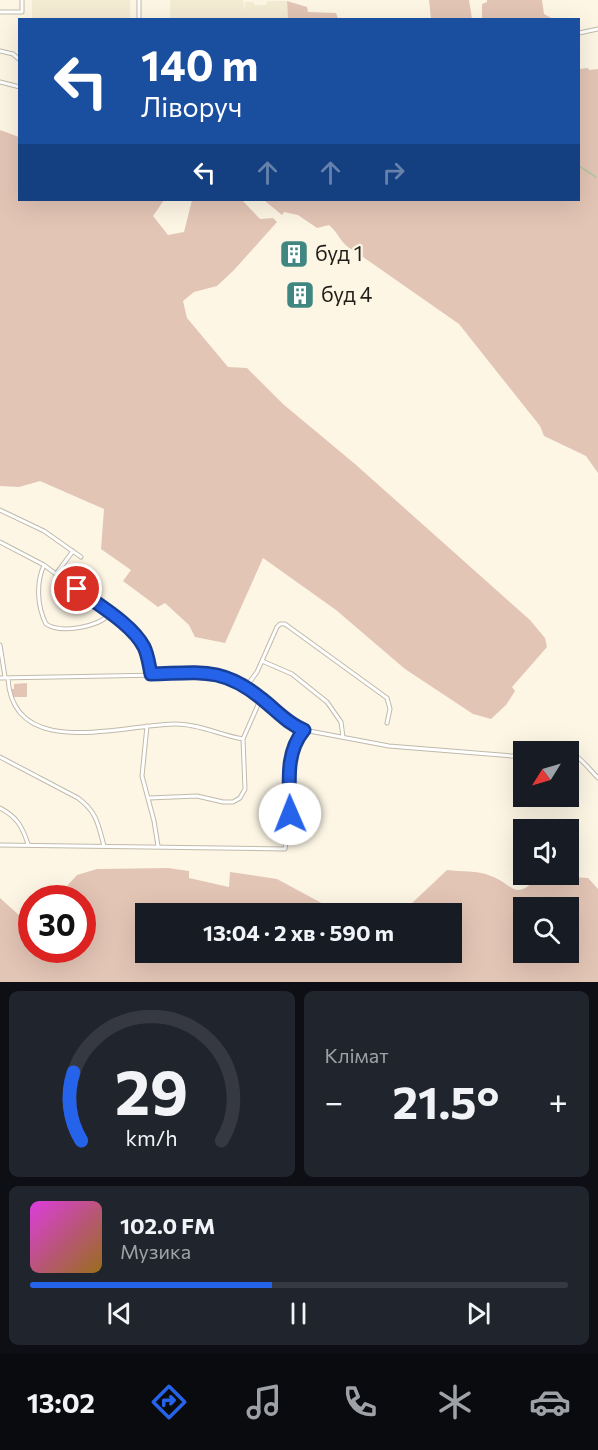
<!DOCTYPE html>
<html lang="uk">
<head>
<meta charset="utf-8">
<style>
  body { margin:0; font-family:Commissioner,sans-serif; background:#20242c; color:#f1f3f6; height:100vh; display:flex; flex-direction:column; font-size:22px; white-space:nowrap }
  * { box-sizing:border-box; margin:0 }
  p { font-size:20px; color:#9ea1a6 }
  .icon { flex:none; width:33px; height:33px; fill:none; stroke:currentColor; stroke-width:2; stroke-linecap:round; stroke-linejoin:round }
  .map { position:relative; height:982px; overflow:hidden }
  .sheet { display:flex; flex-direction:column; gap:9px; padding:9px; background:#0d0f14; flex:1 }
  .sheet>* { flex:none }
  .top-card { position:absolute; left:18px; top:18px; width:562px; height:183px; border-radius:0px; box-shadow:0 6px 24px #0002; background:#1a4fa0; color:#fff; overflow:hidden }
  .needle { width:39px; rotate:233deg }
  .buttons { position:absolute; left:513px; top:741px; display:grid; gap:12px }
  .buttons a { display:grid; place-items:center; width:66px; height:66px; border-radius:0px; background:#171b24; box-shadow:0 6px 24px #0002; font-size:30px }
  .speed { position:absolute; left:18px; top:885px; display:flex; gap:12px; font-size:30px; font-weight:700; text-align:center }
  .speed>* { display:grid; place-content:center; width:78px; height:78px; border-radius:50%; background:#171b24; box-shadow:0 6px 24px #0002; line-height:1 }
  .speed .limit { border:9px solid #d22; background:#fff; color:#111 }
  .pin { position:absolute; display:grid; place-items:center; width:51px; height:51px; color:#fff; margin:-26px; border:3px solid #fff; border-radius:50%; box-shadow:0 2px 6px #0007 }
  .me { position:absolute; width:66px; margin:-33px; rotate:359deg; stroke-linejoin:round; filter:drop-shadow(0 0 4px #0008) }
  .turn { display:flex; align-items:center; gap:21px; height:126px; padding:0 24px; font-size:27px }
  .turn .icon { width:78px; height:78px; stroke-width:2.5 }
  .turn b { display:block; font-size:42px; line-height:51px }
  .lanes { display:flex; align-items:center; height:57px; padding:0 24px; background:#0003; justify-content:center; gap:30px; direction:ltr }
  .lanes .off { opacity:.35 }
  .big { font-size:45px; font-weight:700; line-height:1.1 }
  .sheet .widget { flex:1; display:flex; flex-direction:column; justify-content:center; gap:9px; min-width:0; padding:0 21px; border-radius:9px; background:#20242c }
  .sheet .dial { align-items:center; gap:0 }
  .dial svg { height:156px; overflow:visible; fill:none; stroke:#363941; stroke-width:7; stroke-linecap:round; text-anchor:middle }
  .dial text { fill:#f1f3f6; stroke:none }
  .song { display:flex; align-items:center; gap:18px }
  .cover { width:72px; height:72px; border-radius:9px; background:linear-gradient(135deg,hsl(300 70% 55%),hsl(40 70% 35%)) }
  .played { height:6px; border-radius:3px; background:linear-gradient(90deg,#2563eb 45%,#363941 45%) }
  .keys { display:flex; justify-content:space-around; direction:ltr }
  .heat { display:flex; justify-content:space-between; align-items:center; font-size:33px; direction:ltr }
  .sheet .tiles { flex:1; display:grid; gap:9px; grid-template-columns:1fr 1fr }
  .widget:last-child { grid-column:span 2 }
  .trip { position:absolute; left:135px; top:903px; width:327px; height:60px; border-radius:0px; background:#171b24; box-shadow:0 6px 24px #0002; font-weight:700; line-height:60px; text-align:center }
  .menu { display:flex; height:96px; justify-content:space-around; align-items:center; background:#090b0e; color:#9ea1a6 }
  .menu .icon { width:42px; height:42px }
  .menu .active { color:#2563eb }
  .menu b { font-size:27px; color:#f1f3f6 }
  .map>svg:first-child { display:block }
  .built { fill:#f4ebd3 }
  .green { fill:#e3c5b5; fill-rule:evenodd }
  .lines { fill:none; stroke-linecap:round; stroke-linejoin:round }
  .stream { stroke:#b4c7a1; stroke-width:1.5 }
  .street-casing { stroke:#c1baaa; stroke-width:5 }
  .street { stroke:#fff; stroke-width:3 }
  .route-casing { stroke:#184099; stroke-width:15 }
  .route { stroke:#2563eb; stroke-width:10 }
  .labels { text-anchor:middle; stroke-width:4.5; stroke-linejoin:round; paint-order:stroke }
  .poi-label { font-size:21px; fill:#211e18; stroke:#fdf6e5; text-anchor:start }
</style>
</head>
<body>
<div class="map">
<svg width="598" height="982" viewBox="0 0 598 982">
  <rect width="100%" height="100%" fill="#fdf6e5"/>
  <path class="built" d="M32,0H130V19H32Z
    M170,0H243L245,11V2H254V5H266L267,1H287L288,15L336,13L338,19L170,20Z"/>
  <path class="green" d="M429,0H469L472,19H431Z
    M487,0H542L544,14L553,19H482V4L487,2Z
    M287,1L307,7L308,12L336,13L338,19H288Z
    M588,68L589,70L598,69V473L586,456L544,436L540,426L459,324L353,250C341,245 339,233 329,225L317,228L298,215L284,212L282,215L264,200H579V69Z
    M0,130L19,137L20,200H164L153,216L168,235L184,232L192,200H242L260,219L273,218L277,222L234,270L217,286L194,292L183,301L187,318L228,367L247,368L283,404L355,464L530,620L545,638L547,647L512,687L515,691L506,705L491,719L473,714L405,669L336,610L263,558L225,643L195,637L189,625L165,603L158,607L123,581L131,570L101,549L104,509L40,481L19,487L0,486Z
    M27,683V697H13L11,689H14V684Z
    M168,868L189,871V878L229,887L230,872L277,879L340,913L146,914V952H452V914L395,913L411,904L447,870C461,872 477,870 491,876C515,885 514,903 540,875L588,878L598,889V982H0V898L31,926L32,950H82V898H56L77,875L97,869ZM524,908H568V952H524Z"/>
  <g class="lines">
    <path class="stream" d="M579,166L596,177"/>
    <g class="street-casing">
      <path id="street" d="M139,0V20
        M0,12H22V0
        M579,33L598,29
        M0,51L13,54L20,60
        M0,82L20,87
        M0,510L44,531L81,557
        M0,542L44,565L131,631L145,648L151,674
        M44,565C36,583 37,606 46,624C61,634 98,627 110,614
        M56,574L73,551
        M0,645L5,677
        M262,661L292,674L327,702L341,722L343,737
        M0,678L214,674C252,679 270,717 304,730L389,746L524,757
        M8,678C12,762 124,724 176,724C199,724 220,735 243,739L261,698
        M246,687L257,672L277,627L280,624H285L387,698L390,709L387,723
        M147,726L142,776L154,821L158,846
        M543,752C571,743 580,759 598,778
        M0,757L78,798C97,812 98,824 104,846
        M149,798L197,796L223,802H233L240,798L245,789L243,739
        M0,808C17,817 22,826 28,844
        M0,845L285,849C287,836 289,824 290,811C291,783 284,754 304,730"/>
    </g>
    <use href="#street" class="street"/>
  </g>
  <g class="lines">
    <g class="route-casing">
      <path id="route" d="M77,589C98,605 132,624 144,647C148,655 149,665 151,674C199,673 222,666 262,699C276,710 288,724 304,730C284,754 290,785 290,814"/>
    </g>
    <use href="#route" class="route"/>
  </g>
  <defs>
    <g id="building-square" transform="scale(1.5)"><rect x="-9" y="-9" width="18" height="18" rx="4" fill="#408781" stroke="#fdf6e5"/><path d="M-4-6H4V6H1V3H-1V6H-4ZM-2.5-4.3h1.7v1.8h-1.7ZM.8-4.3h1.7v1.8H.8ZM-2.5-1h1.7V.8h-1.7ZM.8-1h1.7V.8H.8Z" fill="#fff"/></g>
  </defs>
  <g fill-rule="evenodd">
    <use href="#building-square" x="294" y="254"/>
    <use href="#building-square" x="300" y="295"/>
  </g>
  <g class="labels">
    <g class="poi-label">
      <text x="315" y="261">буд 1</text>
      <text x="321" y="302">буд 4</text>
    </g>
  </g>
</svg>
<div class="buttons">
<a><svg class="needle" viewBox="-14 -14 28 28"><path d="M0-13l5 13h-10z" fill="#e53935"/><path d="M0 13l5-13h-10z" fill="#9ea1a6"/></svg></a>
<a><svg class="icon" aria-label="sound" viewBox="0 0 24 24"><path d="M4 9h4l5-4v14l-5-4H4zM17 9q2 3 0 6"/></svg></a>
<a><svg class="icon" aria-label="search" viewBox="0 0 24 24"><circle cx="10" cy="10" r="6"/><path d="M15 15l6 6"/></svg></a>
</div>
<div class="speed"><div class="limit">30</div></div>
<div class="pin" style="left:77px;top:589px;background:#d93025"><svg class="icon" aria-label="arrive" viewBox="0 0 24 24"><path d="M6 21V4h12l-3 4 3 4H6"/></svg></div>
<svg class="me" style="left:290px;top:814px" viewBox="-20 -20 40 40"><circle r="19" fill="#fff"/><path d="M0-13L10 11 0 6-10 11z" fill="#2563eb"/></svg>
<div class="trip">13:04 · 2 хв · 590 m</div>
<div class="top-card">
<div class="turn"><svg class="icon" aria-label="left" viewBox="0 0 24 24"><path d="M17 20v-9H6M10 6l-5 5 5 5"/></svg><div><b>140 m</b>Ліворуч</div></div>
<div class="lanes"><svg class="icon" aria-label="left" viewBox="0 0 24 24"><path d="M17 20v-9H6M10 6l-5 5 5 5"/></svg><svg class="icon off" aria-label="ahead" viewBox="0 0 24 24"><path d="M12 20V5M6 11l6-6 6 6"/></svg><svg class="icon off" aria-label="ahead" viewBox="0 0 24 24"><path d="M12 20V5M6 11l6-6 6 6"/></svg><svg class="icon off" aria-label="right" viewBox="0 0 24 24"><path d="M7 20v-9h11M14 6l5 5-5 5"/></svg></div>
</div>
</div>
<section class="sheet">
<div class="tiles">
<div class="widget dial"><svg viewBox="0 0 100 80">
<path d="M14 69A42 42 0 1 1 86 69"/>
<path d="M14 69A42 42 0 0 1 10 34" stroke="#2563eb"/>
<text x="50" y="56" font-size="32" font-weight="700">29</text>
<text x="50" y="72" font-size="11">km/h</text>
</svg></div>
<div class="widget"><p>Клімат</p>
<div class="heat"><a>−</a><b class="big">21.5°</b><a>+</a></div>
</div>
<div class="widget">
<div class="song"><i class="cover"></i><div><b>102.0 FM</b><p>Музика</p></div></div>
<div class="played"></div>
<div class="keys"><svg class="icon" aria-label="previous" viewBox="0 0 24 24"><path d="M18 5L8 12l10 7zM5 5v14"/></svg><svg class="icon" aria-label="pause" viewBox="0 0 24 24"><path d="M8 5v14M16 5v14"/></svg><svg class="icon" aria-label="next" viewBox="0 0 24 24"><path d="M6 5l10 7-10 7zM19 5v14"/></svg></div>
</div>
</div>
</section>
<nav class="menu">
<b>13:02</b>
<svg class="icon active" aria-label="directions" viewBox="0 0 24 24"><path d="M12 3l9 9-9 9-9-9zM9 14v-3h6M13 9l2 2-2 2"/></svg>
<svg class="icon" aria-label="music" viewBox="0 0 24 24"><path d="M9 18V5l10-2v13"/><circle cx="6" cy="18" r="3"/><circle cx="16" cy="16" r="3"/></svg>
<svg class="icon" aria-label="phone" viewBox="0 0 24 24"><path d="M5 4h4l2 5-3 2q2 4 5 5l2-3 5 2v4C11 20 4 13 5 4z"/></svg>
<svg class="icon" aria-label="climate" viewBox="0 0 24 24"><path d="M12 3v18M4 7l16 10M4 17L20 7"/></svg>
<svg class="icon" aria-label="car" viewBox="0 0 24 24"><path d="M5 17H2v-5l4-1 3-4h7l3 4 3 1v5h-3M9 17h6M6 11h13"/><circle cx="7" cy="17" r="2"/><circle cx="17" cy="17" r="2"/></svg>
</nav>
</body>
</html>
